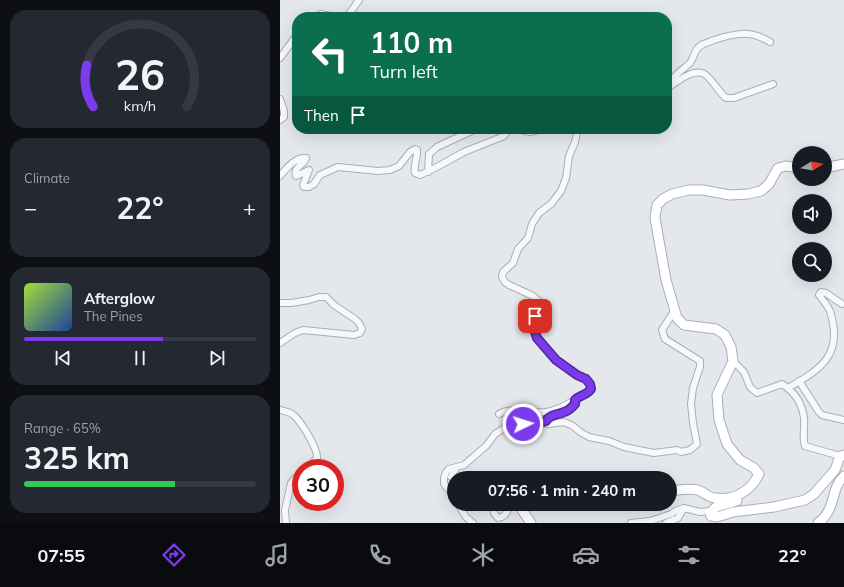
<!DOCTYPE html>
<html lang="en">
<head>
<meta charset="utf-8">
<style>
  body { margin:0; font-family:Mulish,sans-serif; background:#242831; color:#f1f3f6; height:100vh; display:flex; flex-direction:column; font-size:15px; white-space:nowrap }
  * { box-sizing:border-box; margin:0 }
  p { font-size:13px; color:#9ea1a6 }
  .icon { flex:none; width:22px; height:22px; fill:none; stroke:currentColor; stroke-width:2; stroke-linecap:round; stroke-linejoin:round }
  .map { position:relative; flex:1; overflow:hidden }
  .sheet { display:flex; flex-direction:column; gap:10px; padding:10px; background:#0d0f14; width:280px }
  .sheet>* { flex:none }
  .top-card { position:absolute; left:12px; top:12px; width:380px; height:122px; border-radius:16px; box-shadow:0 4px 16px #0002; background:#0b6e4f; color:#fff; overflow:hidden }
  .needle { width:26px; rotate:79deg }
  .buttons { position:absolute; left:512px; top:146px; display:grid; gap:8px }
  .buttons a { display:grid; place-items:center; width:40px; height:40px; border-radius:50%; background:#171b24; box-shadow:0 4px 16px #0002; font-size:20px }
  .speed { position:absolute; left:12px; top:459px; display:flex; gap:8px; font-size:20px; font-weight:700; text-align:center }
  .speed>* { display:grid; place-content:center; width:52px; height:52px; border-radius:50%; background:#171b24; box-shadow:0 4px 16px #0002; line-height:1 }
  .speed .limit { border:6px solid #d22; background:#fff; color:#111 }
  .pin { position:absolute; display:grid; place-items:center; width:34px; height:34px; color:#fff; margin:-17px; border-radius:8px; box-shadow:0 2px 6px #0006 }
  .me { position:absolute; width:44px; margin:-22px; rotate:86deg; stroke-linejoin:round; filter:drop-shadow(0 0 3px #0008) }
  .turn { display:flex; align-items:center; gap:14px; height:84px; padding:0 12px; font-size:18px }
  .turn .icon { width:52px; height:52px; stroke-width:2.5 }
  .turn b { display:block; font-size:28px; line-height:34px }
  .then { display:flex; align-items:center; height:38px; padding:0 12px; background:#0003; gap:8px; font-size:15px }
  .big { font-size:30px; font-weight:700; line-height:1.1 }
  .sheet .widget { flex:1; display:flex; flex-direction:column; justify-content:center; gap:6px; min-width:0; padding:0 14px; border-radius:16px; background:#242831 }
  .sheet .dial { align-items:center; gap:0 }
  .dial svg { height:104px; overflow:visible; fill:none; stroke:#363941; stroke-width:7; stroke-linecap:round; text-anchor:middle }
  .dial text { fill:#f1f3f6; stroke:none }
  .song { display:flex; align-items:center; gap:12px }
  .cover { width:48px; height:48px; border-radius:6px; background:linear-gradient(135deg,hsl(80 70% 55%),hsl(220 70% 35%)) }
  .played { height:4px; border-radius:2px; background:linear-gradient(90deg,#7c3aed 60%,#363941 60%) }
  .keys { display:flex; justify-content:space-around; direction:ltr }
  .heat { display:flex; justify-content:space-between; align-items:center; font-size:22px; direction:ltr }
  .charge { height:6px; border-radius:3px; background:linear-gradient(90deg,#34c759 65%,#363941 0) }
  .trip { position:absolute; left:167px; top:471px; width:230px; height:40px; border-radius:20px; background:#171b24; box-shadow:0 4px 16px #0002; font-weight:700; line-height:40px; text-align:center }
  .tabs { display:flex; height:64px; justify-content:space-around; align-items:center; background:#090b0e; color:#9ea1a6 }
  .tabs .icon { width:28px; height:28px }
  .tabs .active { color:#7c3aed }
  .tabs b { font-size:18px; color:#f1f3f6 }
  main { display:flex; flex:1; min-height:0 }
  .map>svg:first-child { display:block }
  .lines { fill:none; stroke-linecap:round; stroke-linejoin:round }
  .street-casing { stroke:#a9aeb7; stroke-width:8 }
  .secondary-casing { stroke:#a9aeb7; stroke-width:11 }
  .street { stroke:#f7f8fa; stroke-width:6 }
  .secondary { stroke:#fff; stroke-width:9 }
  .route-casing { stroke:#51269a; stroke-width:10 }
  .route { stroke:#7c3aed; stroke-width:7 }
</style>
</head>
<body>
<main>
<section class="sheet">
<div class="widget dial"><svg viewBox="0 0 100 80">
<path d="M14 69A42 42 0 1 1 86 69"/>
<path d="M14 69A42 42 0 0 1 9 37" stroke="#7c3aed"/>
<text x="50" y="56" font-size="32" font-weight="700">26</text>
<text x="50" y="72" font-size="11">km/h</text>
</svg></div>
<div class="widget"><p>Climate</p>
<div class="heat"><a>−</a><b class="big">22°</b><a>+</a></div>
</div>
<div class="widget">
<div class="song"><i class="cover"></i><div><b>Afterglow</b><p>The Pines</p></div></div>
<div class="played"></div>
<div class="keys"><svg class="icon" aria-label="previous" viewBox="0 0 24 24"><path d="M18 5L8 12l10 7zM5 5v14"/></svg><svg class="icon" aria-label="pause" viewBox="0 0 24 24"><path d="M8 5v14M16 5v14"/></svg><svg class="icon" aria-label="next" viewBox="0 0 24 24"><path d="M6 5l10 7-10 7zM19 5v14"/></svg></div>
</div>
<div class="widget"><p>Range · 65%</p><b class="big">325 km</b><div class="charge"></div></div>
</section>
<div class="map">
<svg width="564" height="523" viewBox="0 0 564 523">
  <rect width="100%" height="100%" fill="#e4e7ec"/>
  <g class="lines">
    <g class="street-casing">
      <path id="street" d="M36,17L41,14L55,17
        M67,17L79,0
        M0,58L17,35
        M389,87C399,80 418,65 428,77C435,84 439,92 446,98H454L493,84
        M387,92C394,74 395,76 409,64C414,59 414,50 420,46C424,43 430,42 434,40C455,33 471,30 490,42
        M0,99L4,111V117L0,120
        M243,129L244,131L250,132L263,129
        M148,172L149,154L157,147L196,129
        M0,176C7,168 15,157 26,158C24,166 13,166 16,176L29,170L23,185L24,187H29L34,184L40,175L58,167L98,171L110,170L119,166L130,152L135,149L137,150C138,158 133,165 135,173L140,175L155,168L184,152L224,136L229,129
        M0,303H11L29,300L39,297H46L54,305L75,319L79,323L82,329L80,333L74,335L23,330L15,333L0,343
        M453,361L464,372L470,387L477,393L502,384C515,392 522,403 524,418C525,427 522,437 525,446L560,456
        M519,381L539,412L542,415L564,420
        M508,388C541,369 564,355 550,311C547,305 543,300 539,295L541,292L546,293L562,304
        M295,400C300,395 307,395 311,389L310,384L306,379L297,375L276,360L257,338L254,329V320L259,301L253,296L229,285L225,282L222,277L223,272L233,263L238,249L248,238L252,224L259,213L271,204L281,191L286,178L289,156L295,142L298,129
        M0,410C4,411 9,412 12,414C20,419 38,449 37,458L27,468
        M219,414C232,406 251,414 266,412C276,411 286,405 295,400V404C288,412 278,413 268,418L266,421L267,424L284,422L293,426L300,432L309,437L329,441L344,447L374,453L397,450L401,452L410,450L417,444L413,423L411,404L413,388L420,367V361L385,339L382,330L395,310
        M174,479L171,477L176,468
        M174,496L164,484V478L166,472L169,469L184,465L206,446L215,434L231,424L236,422L254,425L266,421
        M178,504L186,517L193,523
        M213,504L214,513L218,518C228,517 226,508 234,504
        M6,523L5,510L11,483L21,472
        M351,523L370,521L391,514L397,510L404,508L420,512L431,511
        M386,523L398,518L404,508"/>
    </g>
    <g class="secondary-casing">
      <path id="secondary" d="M545,168L564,164
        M390,491C399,490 409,488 418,490C424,492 429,498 435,498C454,501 471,491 479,474L474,468L460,460L447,444L439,420L437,395L453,361L451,347L445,335L436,329L404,325L397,318L386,280L375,218L377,205L383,199L392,194L409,190H423L450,195L468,194L481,191L489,184L498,168L506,166L519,168
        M457,501L436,507L430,513L431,516L437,517L453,512L494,507L525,500L534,494L555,470L560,456L564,455
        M238,504L251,523
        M538,523C557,509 550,489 564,476"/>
    </g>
    <use href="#street" class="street"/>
    <use href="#secondary" class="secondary"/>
  </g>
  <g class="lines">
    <g class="route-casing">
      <path id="route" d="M243,424L254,425L266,421C270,414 278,415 284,412C289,411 292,407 295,404V400C300,395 307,395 311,389L310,384L306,379L297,375L276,360L257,338L254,329L255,316"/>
    </g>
    <use href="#route" class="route"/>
  </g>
</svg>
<div class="buttons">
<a><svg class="needle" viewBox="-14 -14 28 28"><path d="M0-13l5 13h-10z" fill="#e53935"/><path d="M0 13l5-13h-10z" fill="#9ea1a6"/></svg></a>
<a><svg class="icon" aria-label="sound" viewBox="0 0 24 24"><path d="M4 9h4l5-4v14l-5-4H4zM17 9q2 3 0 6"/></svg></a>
<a><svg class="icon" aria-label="search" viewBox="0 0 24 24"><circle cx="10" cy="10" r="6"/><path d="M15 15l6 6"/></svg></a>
</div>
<div class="speed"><div class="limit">30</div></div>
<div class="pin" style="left:255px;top:316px;background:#d93025"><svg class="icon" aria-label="arrive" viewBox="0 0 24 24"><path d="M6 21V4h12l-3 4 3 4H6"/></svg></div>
<svg class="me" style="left:243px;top:424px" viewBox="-20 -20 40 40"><circle r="17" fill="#7c3aed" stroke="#fff" stroke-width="3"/><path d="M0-11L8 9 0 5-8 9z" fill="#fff"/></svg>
<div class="trip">07:56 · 1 min · 240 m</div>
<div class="top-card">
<div class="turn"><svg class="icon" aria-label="left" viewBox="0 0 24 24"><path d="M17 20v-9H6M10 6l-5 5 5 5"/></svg><div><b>110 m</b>Turn left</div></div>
<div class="then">Then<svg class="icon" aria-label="arrive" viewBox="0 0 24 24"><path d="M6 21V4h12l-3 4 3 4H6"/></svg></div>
</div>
</div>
</main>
<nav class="tabs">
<b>07:55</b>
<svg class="icon active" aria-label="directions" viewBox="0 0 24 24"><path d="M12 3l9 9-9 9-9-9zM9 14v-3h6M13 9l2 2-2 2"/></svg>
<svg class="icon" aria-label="music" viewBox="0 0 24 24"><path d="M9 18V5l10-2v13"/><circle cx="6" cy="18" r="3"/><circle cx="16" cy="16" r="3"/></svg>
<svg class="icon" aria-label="phone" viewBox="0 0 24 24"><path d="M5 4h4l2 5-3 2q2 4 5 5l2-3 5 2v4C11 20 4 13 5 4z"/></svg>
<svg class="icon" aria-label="climate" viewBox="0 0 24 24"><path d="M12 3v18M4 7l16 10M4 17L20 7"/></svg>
<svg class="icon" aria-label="car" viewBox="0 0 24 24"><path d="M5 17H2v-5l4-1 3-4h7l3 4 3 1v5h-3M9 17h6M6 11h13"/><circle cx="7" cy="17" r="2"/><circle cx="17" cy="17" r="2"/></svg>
<svg class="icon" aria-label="filters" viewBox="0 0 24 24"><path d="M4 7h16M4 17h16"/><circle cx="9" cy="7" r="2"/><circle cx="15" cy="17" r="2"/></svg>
<b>22°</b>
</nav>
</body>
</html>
